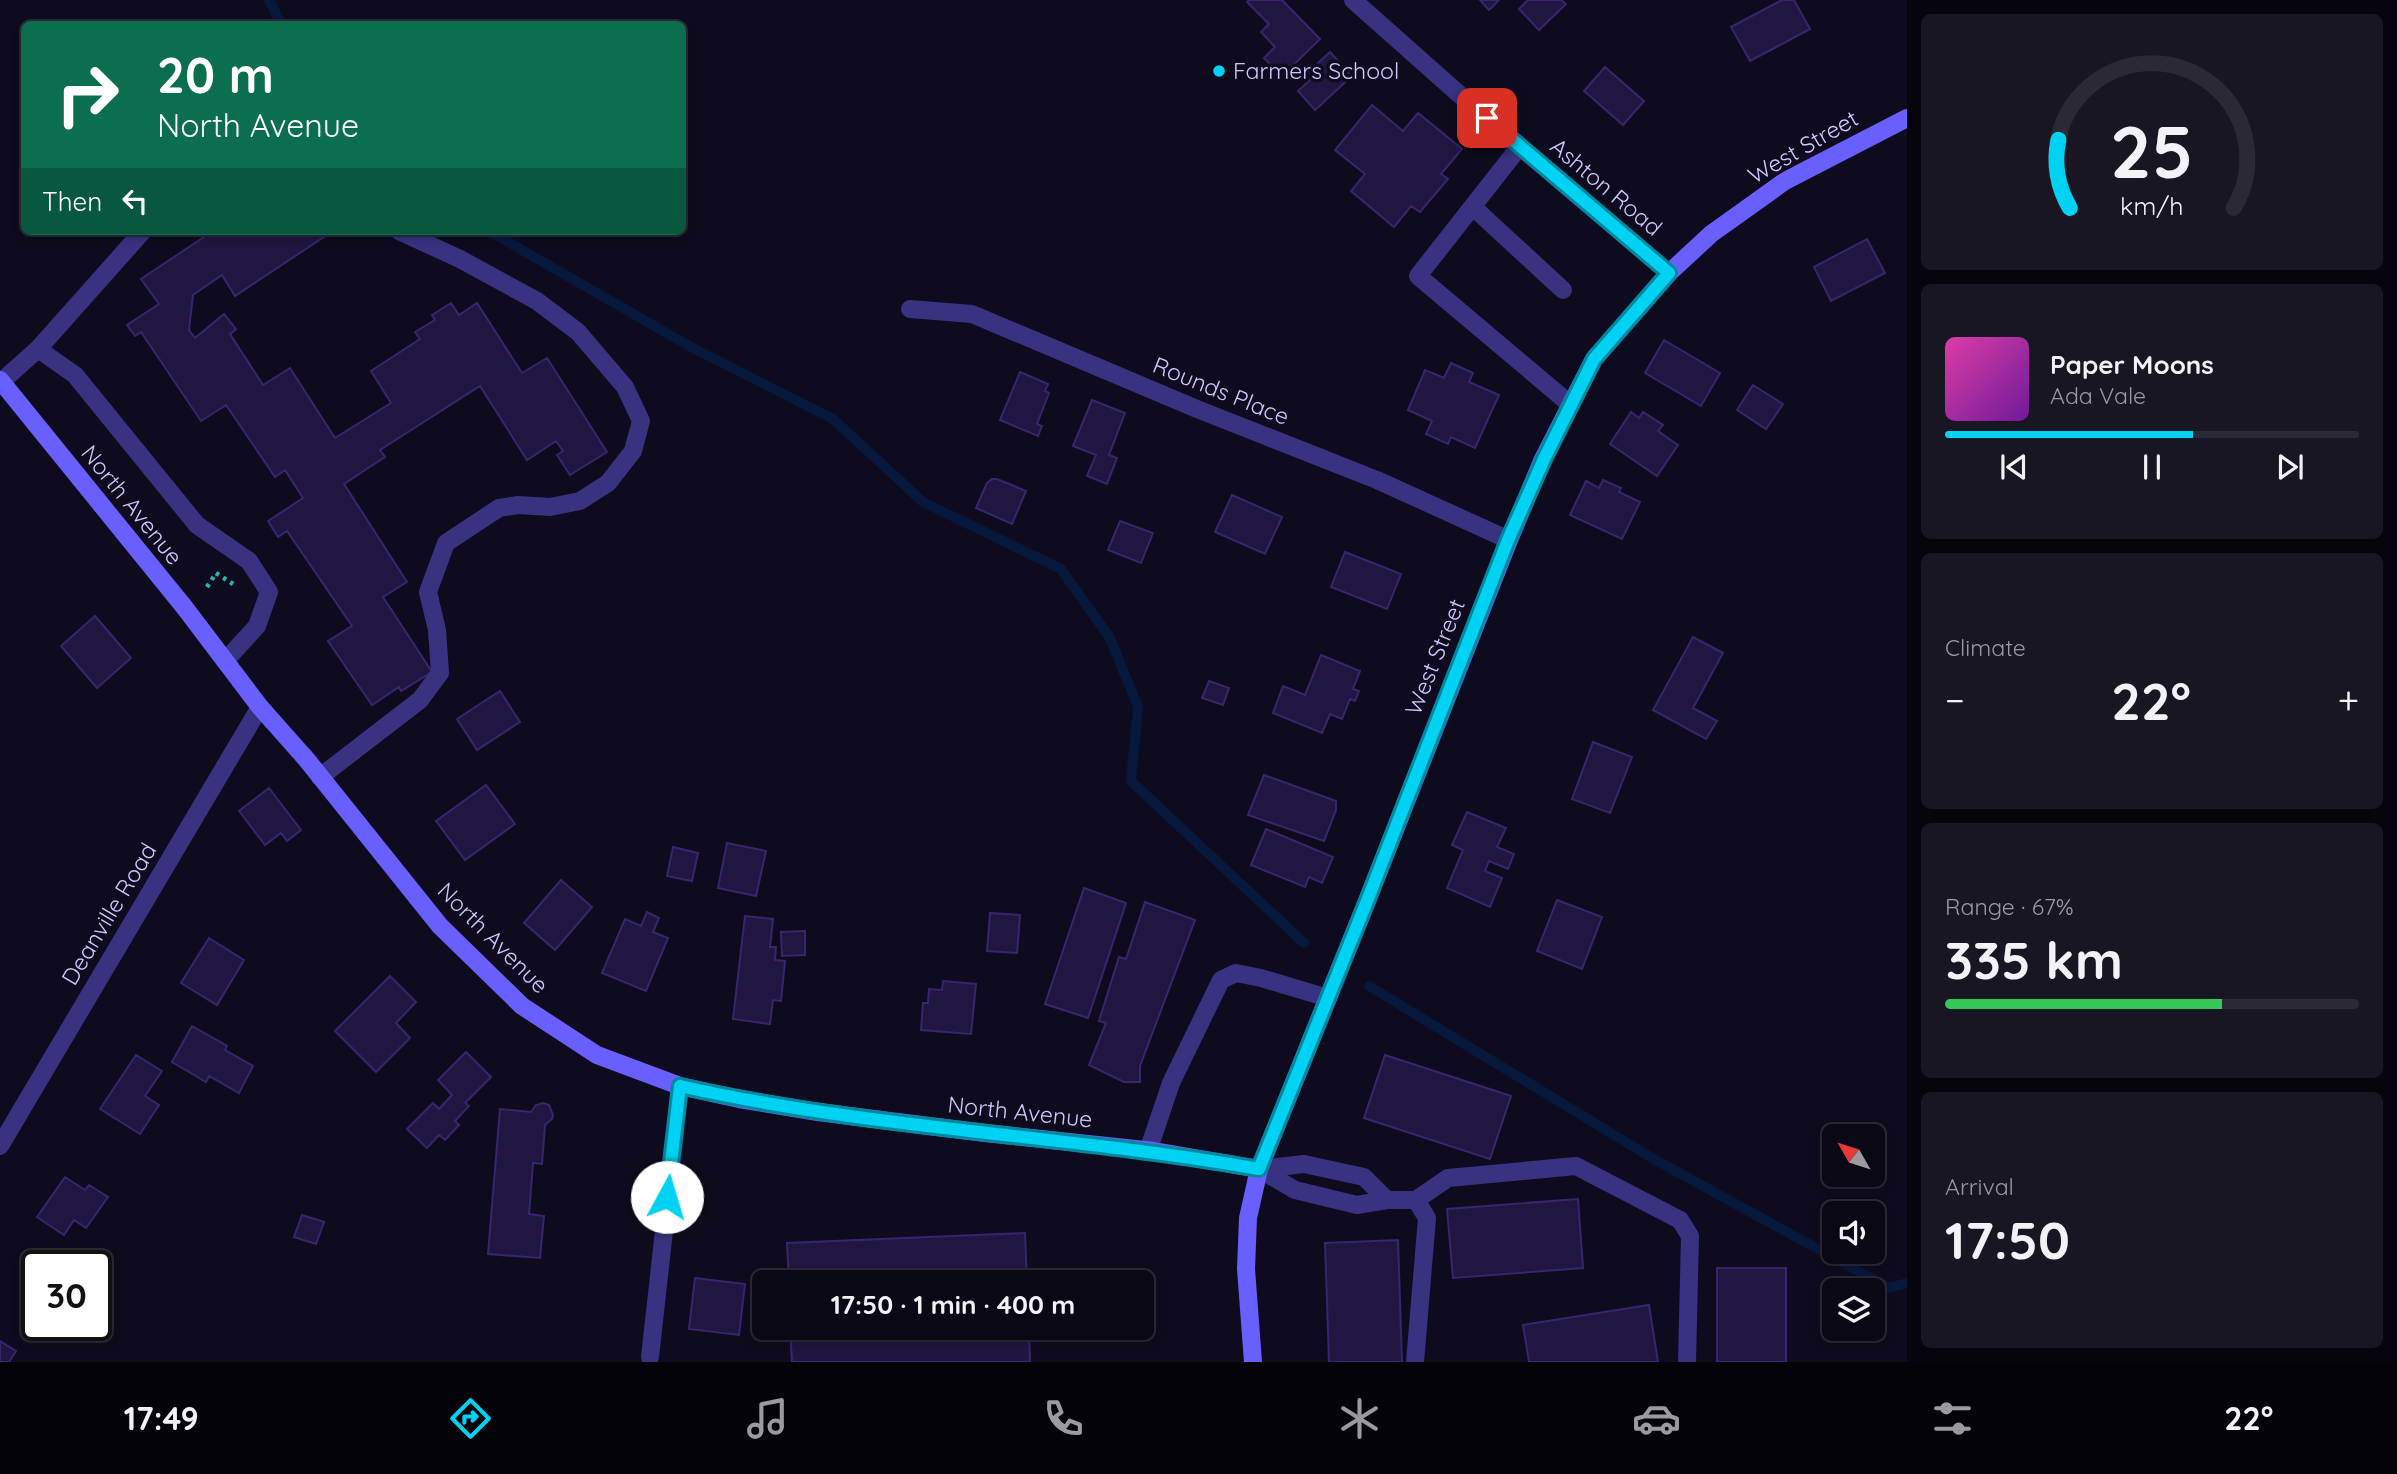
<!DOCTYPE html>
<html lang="en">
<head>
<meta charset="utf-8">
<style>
  body { margin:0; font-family:Quicksand,sans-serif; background:#191623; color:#f1f3f6; height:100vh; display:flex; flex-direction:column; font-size:26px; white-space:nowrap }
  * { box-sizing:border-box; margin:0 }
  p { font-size:23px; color:#9a9aa1 }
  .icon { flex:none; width:38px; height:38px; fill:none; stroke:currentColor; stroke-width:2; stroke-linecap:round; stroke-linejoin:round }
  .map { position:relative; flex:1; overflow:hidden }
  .sheet { display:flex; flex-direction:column; gap:14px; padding:14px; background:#06040c; width:490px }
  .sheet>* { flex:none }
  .top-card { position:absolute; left:21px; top:21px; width:665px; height:214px; border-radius:10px; box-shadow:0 4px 10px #0003,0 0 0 2px #2b2935; background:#0b6e4f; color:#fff; overflow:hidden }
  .needle { width:46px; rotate:309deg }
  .tools { position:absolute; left:1822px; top:1124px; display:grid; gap:14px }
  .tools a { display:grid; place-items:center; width:63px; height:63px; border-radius:10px; background:#0b0816; box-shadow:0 4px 10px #0003,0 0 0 2px #2b2935; font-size:35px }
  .speed { position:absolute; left:21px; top:1250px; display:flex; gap:14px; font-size:35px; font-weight:700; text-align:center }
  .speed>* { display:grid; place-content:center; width:91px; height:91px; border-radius:50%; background:#0b0816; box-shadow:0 4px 10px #0003,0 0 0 2px #2b2935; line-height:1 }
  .speed .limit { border:4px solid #111; border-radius:10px; background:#fff; color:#111 }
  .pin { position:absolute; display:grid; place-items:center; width:60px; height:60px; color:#fff; margin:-30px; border-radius:14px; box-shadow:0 4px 10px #0006 }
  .me { position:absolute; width:77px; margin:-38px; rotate:6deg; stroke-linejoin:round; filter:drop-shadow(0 0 5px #0008) }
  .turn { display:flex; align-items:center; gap:24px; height:147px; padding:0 21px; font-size:32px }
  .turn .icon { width:91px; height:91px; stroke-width:2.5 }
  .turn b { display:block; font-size:49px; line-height:60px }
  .then { display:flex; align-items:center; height:66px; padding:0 21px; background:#0003; gap:14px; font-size:26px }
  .big { font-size:52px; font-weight:700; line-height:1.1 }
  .sheet .widget { flex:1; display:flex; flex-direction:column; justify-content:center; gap:10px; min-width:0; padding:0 24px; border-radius:10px; background:#191623 }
  .sheet .dial { align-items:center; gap:0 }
  .dial svg { height:182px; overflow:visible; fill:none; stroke:#2b2935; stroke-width:7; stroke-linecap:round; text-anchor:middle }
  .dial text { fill:#f1f3f6; stroke:none }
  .song { display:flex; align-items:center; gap:21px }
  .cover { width:84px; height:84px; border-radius:10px; background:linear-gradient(135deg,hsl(320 70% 55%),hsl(280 70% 35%)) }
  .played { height:7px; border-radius:4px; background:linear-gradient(90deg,#00d2f3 60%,#2b2935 60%) }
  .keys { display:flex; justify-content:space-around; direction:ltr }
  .heat { display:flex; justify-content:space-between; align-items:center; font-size:38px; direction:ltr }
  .charge { height:10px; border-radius:5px; background:linear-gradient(90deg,#34c759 67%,#2b2935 0) }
  .trip { position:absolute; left:752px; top:1270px; width:402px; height:70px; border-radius:10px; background:#0b0816; box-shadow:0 4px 10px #0003,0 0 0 2px #2b2935; font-weight:700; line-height:70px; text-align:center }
  .dock { display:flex; height:112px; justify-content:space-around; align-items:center; background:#040309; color:#9a9aa1 }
  .dock .icon { width:49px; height:49px }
  .dock .current { color:#00d2f3 }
  .dock b { font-size:32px; color:#f1f3f6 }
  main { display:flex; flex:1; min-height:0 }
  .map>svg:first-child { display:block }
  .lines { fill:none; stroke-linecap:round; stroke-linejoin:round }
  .stream { stroke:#06183c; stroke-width:10 }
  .building { fill:#201641; stroke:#37266e; stroke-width:2 }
  .path { stroke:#25b6b2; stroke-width:4.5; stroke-dasharray:3.5 5; stroke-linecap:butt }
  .lane { stroke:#383281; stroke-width:18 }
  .street { stroke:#383281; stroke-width:18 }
  .secondary { stroke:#695fff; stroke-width:18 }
  .route-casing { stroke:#00889e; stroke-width:18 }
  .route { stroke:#00d2f3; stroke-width:12 }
  .poi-dot { fill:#00d2f3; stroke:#0f0b1e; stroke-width:2.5 }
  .labels { text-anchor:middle; stroke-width:7; stroke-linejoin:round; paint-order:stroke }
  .poi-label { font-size:23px; fill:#d0c8ff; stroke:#0f0b1e; text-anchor:start }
  .street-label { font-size:23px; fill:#d0c8ff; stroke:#0f0b1e }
</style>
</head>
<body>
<main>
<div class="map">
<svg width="1907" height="1362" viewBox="0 0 1907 1362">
  <rect width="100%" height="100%" fill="#0f0b1e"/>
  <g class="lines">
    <path class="stream" d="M269,0L281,24
      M489,231L691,347L833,419L923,502L1061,569L1110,638L1138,707L1131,781L1304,943
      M1369,986L1652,1158L1889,1288L1907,1283"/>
  </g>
  <path class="building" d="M1249,0H1282L1320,39L1282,76L1264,58L1275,47L1261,32L1269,24L1247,2Z
    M1480,0H1499L1489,10Z
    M1528,0H1561L1566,4L1539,30L1519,9Z
    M1782,0H1794L1810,29L1750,61L1731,27Z
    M1330,52L1352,76L1315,110L1298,91L1311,79L1306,74Z
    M1605,67L1644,101L1623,125L1584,91Z
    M1372,105L1403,131L1418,113L1462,149L1441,174L1448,179L1420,212L1411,206L1394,227L1351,191L1365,174L1335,150Z
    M213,231H329L330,233L235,296L222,275L193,295L189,330L195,338L224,314L236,329L230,334L263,385L290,368L335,438L391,403L371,371L420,339L415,332L435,320L432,315L451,303L459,315L477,303L522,373L547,358L607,452L570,475L557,455L563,451L556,441L527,460L480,386L380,450L385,457L344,484L407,582L383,597L432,672L401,691L399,687L372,705L328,641L352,626L287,531L278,537L268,521L303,498L285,470L275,477L226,405L201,421L141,332L135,336L127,325L159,304L141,279Z
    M1867,239L1885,273L1831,301L1814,267Z
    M1664,340L1720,373L1701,406L1645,373Z
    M1451,363L1473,373L1469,382L1499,395L1475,448L1451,437L1448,444L1426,434L1432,421L1408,410L1425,370L1444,378Z
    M1020,372L1048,384L1045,391L1049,393L1037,424L1042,426L1038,436L1000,420Z
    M1753,385L1783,404L1766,429L1737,410Z
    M1092,400L1125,413L1109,455L1117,458L1107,484L1087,476L1096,455L1073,446Z
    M1631,412L1639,418L1643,412L1663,425L1658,431L1678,445L1657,476L1610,444Z
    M992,479H997L1026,491L1012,524L976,508L987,483Z
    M1603,480L1621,488L1619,492L1640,502L1622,539L1570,515L1586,481L1599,488Z
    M1232,495L1282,517L1265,554L1215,532Z
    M1120,521L1153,533L1141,563L1108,550Z
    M1345,552L1401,574L1387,609L1331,587Z
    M95,616L131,658L97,688L61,646Z
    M1693,637L1723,653L1693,708L1717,721L1706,739L1653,710Z
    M1321,655L1360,671L1353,689L1359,691L1355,701L1350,699L1342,719L1330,714L1322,733L1273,713L1283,686L1305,695Z
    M1209,681L1229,688L1223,705L1202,698Z
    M500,691L520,722L477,750L457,719Z
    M1593,742L1632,757L1610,813L1572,799Z
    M1264,775L1336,801V810L1324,841L1248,815Z
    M486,785L515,824L465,860L436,821Z
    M269,788L301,830L287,841L281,833L265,845L239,811Z
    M1467,812L1506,828L1497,847L1514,854L1508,869L1489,861L1485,871L1502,878L1490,907L1447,888L1463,850L1452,845Z
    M1266,829L1333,857L1322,883L1309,877L1305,887L1251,865Z
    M727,843L766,851L756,896L718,888Z
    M673,847L698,853L692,881L667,876Z
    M561,880L592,907L555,950L524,923Z
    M1084,888L1126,903L1088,1018L1045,1004Z
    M1557,900L1602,917L1582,969L1537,951Z
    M1145,902L1195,920L1140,1066V1082H1124L1089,1065L1106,1023L1099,1021L1119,957L1126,959Z
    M647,912L659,918L653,932L668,938L646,991L602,973L625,919L641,926Z
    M990,913L1020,915L1017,953L987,951Z
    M745,916L773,919L770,947H776L775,960L785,961L781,1001L773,1000L770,1024L733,1019Z
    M805,931V955L782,956L781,932Z
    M209,938L244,960L217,1005L181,983Z
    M390,976L416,1002L396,1023L410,1038L376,1072L335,1031Z
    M943,981L976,984L971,1034L921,1030L923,1003H928L929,989L942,990Z
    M192,1026L227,1046L225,1050L253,1066L239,1093L209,1076L206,1082L172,1062Z
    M466,1052L491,1077L465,1103L469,1106L455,1121L459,1125L445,1140L439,1135L427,1148L407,1129L433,1103L439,1109L452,1095L438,1080Z
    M136,1055L162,1071L145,1096L159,1105L140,1134L100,1109Z
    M1385,1055L1511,1096L1490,1159L1364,1118Z
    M543,1103L549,1105L553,1115L552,1119L545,1125L542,1164L533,1163L529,1214L544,1216L540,1258L488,1254L500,1109L531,1112L536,1105Z
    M65,1177L85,1190L89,1185L108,1197L86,1228L74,1220L64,1235L37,1217Z
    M1578,1199L1583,1268L1453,1278L1447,1209Z
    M302,1215L324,1222L316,1244L294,1237Z
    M1025,1233L1027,1283H789L787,1243Z
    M1398,1240L1402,1362H1329L1325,1243Z
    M1717,1268H1786V1362H1717Z
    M695,1278L745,1284L739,1335L689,1329Z
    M1649,1305L1658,1362H1529L1523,1325Z
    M790,1328H1029L1030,1362H792Z
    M0,1341L16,1351L9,1362H0Z"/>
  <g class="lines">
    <path class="path" d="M216,573L233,584
      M207,587L216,573"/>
    <path class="lane" d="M1520,146L1418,276L1571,405
      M1473,207L1563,290
      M38,349L75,375L197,525L249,561L269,592L257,626L225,661
      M1,382L38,349L143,231
      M320,777L420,700L440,673L437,630L428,592L446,543L499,508L518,505L550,507L580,501L608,483L633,451L641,421L625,387L578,332L537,301L460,259L399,231
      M1148,1151L1171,1083L1221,980L1236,973L1261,978L1328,998
      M1259,1169L1295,1190L1357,1205L1387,1200H1416L1448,1178L1576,1166L1680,1220L1690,1236L1687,1362
      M1259,1169L1304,1164L1364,1177L1387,1200
      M1415,1362L1427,1218L1416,1200"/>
    <path class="street" d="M1353,0L1487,119L1669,273
      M910,309L972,314L1197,409L1377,480L1509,540
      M0,1146L260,707
      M650,1357L680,1086"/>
    <path class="secondary" d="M0,380L185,608L260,707L307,760L440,926L522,1006L597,1055L680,1086L739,1099L818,1112L985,1133L1154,1151L1259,1169
      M1253,1362L1246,1269L1248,1218L1259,1169L1367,901L1509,540L1543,459L1594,359L1669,273L1711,234L1785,181L1907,118"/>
  </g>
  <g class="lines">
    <g class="route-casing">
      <path id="route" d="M667,1197L680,1086C870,1129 1067,1135 1259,1169L1367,901L1508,540L1544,459L1594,359L1669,273L1487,118"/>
    </g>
    <use href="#route" class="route"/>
  </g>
  <circle class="poi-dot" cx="1219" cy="71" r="7"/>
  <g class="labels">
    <g class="poi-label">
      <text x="1233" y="79">Farmers School</text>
    </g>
    <g class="street-label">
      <text transform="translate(1803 147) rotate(-30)" y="8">West Street</text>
      <text transform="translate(1606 187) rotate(40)" y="8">Ashton Road</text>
      <text transform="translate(1221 391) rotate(22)" y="8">Rounds Place</text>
      <text transform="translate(132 505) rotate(51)" y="8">North Avenue</text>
      <text transform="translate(1435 657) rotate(-68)" y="8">West Street</text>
      <text transform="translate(109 914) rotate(-59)" y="8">Deanville Road</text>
      <text transform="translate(493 938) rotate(45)" y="8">North Avenue</text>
      <text transform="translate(1020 1112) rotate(6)" y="8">North Avenue</text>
    </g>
  </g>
</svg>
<div class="tools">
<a><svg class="needle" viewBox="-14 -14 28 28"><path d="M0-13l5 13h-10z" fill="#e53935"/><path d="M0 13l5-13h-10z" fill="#9a9aa1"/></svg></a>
<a><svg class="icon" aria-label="sound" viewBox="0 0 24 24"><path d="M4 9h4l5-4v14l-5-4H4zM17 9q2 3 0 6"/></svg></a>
<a><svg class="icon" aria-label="layers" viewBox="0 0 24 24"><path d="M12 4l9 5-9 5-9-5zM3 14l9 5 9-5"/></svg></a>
</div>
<div class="speed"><div class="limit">30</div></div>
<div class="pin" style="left:1487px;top:118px;background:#d93025"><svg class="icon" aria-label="arrive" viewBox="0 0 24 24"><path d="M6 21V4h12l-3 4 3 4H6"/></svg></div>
<svg class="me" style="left:667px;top:1197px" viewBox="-20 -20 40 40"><circle r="19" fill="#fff"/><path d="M0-13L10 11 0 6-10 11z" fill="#00d2f3"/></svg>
<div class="trip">17:50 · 1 min · 400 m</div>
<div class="top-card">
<div class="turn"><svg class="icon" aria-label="right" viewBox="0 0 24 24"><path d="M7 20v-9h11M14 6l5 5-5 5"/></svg><div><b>20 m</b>North Avenue</div></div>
<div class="then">Then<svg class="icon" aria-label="left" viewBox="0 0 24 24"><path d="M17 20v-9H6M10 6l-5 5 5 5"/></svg></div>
</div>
</div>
<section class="sheet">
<div class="widget dial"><svg viewBox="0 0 100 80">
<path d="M14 69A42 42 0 1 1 86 69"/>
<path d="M14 69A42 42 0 0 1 9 39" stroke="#00d2f3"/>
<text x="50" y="56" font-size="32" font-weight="700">25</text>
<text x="50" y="72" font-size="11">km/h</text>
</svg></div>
<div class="widget">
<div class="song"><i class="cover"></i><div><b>Paper Moons</b><p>Ada Vale</p></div></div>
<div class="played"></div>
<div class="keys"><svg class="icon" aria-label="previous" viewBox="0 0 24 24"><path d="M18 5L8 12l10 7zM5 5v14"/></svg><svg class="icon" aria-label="pause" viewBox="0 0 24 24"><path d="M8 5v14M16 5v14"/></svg><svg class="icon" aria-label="next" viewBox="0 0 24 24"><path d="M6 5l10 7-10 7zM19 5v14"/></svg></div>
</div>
<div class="widget"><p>Climate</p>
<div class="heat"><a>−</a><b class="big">22°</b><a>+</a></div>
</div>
<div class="widget"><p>Range · 67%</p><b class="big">335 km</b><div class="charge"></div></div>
<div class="widget"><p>Arrival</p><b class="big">17:50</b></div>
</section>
</main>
<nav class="dock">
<b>17:49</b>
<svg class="icon current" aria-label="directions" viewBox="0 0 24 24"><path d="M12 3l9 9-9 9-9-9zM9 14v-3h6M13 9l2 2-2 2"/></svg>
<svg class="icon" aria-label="music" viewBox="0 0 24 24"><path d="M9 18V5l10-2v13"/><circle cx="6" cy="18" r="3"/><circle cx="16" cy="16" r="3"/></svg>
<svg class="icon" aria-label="phone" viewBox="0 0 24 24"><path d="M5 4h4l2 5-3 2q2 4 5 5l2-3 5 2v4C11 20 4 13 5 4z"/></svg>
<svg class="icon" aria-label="climate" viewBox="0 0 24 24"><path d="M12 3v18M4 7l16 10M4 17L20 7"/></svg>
<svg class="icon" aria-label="car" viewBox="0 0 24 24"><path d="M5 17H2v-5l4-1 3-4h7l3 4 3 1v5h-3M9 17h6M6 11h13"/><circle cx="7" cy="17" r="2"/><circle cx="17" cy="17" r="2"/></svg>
<svg class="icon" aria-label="filters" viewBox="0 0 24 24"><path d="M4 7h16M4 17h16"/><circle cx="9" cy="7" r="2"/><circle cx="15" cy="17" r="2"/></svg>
<b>22°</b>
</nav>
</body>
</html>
